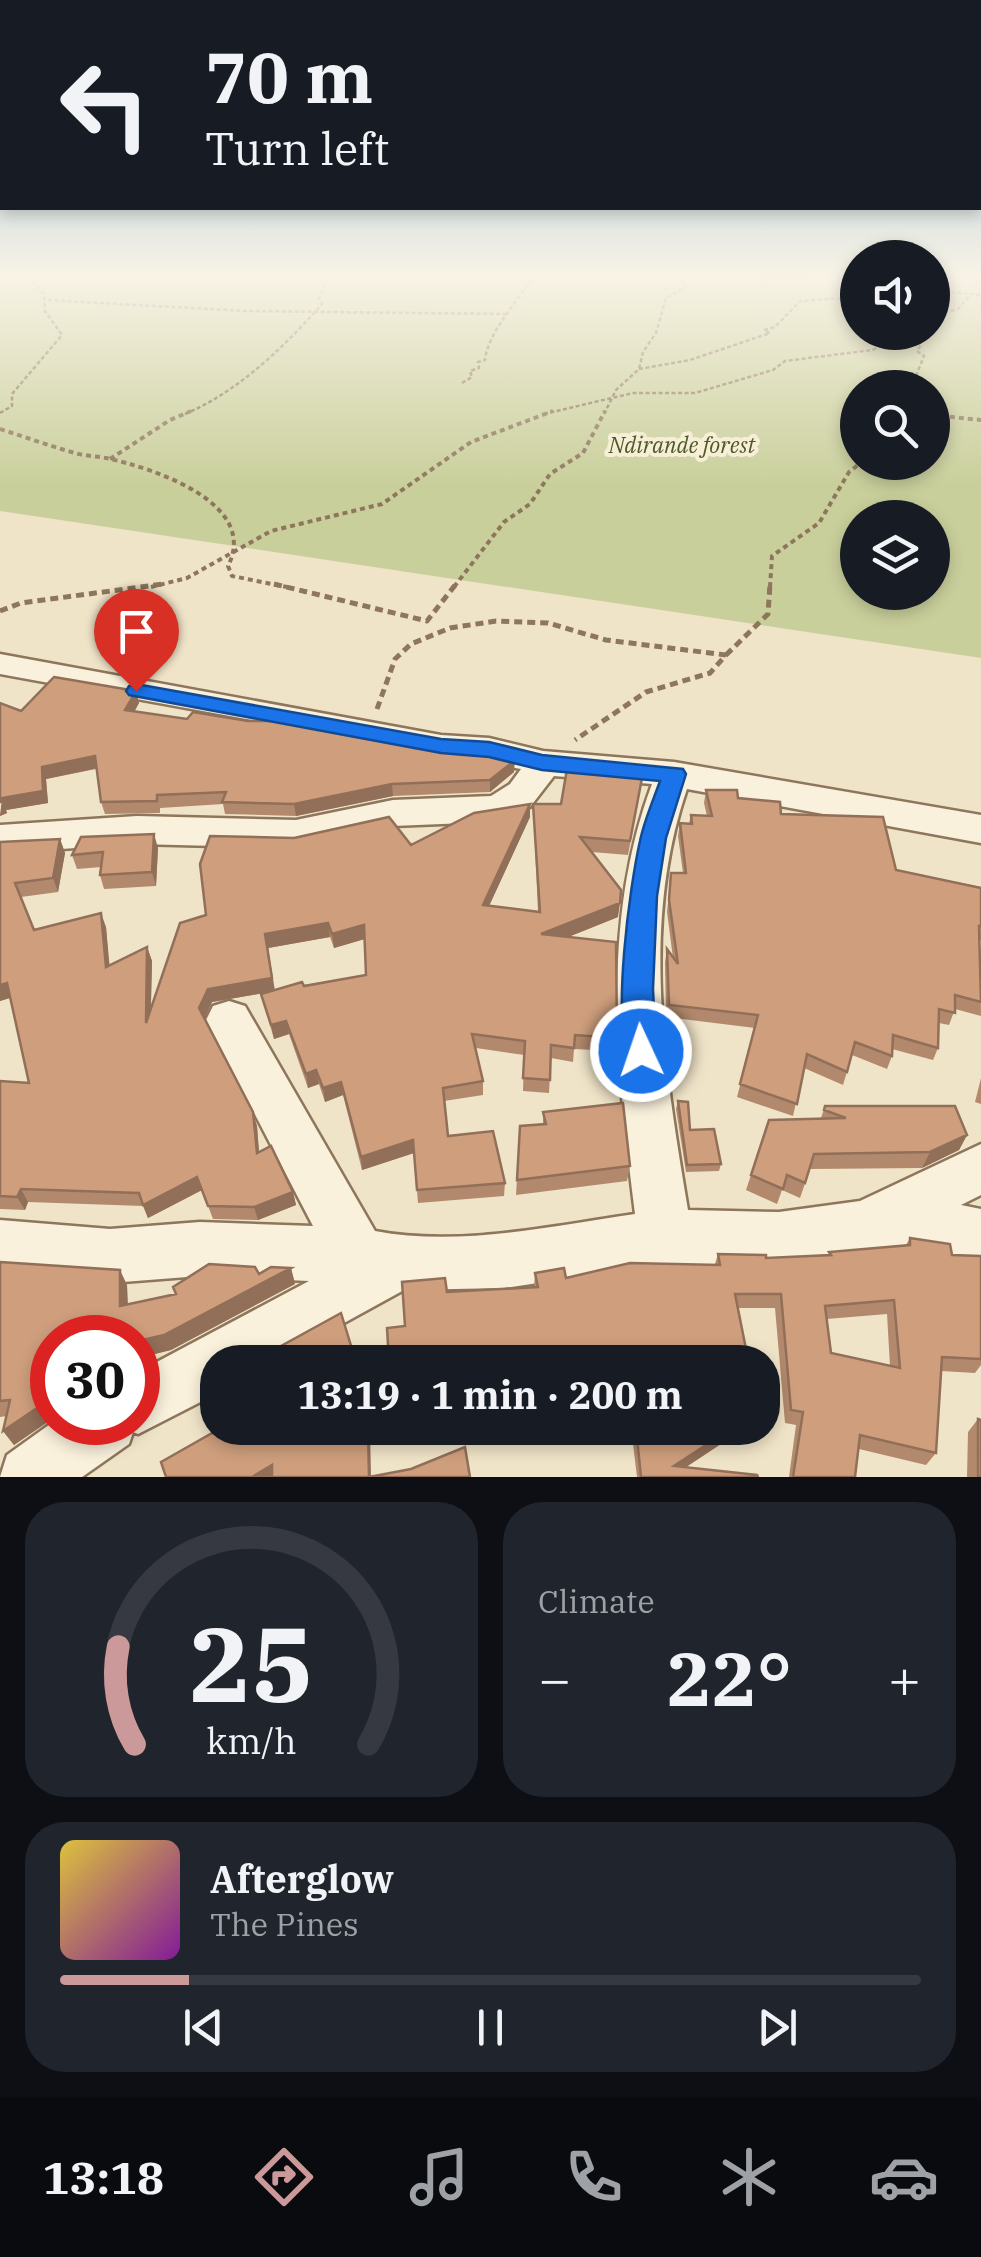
<!DOCTYPE html>
<html lang="en">
<head>
<meta charset="utf-8">
<style>
  body { margin:0; font-family:"IBM Plex Serif",serif; background:#20242c; color:#f1f3f6; height:100vh; display:flex; flex-direction:column; font-size:38px; white-space:nowrap }
  * { box-sizing:border-box; margin:0 }
  p { font-size:32px; color:#9ea1a6 }
  .icon { flex:none; width:55px; height:55px; fill:none; stroke:currentColor; stroke-width:2; stroke-linecap:round; stroke-linejoin:round }
  .map { position:relative; height:1477px; overflow:hidden }
  .panel { display:flex; flex-direction:column; gap:25px; padding:25px; background:#0d0f14; flex:1 }
  .panel>* { flex:none }
  .top-card { position:absolute; left:0px; top:0px; width:982px; height:210px; box-shadow:0 5px 15px #0003; background:#171b24; color:#f1f3f6; overflow:hidden }
  .buttons { position:absolute; left:840px; top:240px; display:grid; gap:20px }
  .buttons a { display:grid; place-items:center; width:110px; height:110px; border-radius:50%; background:#171b24; box-shadow:0 5px 15px #0003; font-size:50px }
  .speed { position:absolute; left:30px; top:1315px; display:flex; gap:20px; font-size:50px; font-weight:700; text-align:center }
  .speed>* { display:grid; place-content:center; width:130px; height:130px; border-radius:50%; background:#171b24; box-shadow:0 5px 15px #0003; line-height:1 }
  .speed .limit { border:15px solid #d22; background:#fff; color:#111 }
  .pin { position:absolute; display:grid; place-items:center; width:85px; height:85px; color:#fff; margin:-102px -42px; border-radius:50% 50% 50% 0; rotate:-45deg; box-shadow:0 0 10px #0007 }
  .pin .icon { rotate:45deg }
  .me { position:absolute; width:110px; margin:-55px; rotate:357deg; stroke-linejoin:round; filter:drop-shadow(0 0 8px #0008) }
  .turn { display:flex; align-items:center; gap:35px; height:210px; padding:0 40px; font-size:45px }
  .turn .icon { width:130px; height:130px; stroke-width:2.5 }
  .turn b { display:block; font-size:70px; line-height:85px }
  .big { font-size:75px; font-weight:700; line-height:1.1 }
  .panel .card { flex:1; display:flex; flex-direction:column; justify-content:center; gap:15px; min-width:0; padding:0 35px; border-radius:40px; background:#20242c }
  .panel .dial { align-items:center; gap:0 }
  .dial svg { height:260px; overflow:visible; fill:none; stroke:#363941; stroke-width:7; stroke-linecap:round; text-anchor:middle }
  .dial text { fill:#f1f3f6; stroke:none }
  .song { display:flex; align-items:center; gap:30px }
  .cover { width:120px; height:120px; border-radius:15px; background:linear-gradient(135deg,hsl(50 70% 55%),hsl(290 70% 35%)) }
  .played { height:10px; border-radius:5px; background:linear-gradient(90deg,#cc999b 15%,#363941 15%) }
  .keys { display:flex; justify-content:space-around; direction:ltr }
  .heat { display:flex; justify-content:space-between; align-items:center; font-size:55px; direction:ltr }
  .panel .tiles { flex:1; display:grid; gap:25px; grid-template-columns:1fr 1fr }
  .card:last-child { grid-column:span 2 }
  .trip { position:absolute; left:200px; top:1345px; width:580px; height:100px; border-radius:40px; background:#171b24; box-shadow:0 5px 15px #0003; font-weight:700; line-height:100px; text-align:center }
  .tab-bar { display:flex; height:160px; justify-content:space-around; align-items:center; background:#090b0e; color:#9ea1a6 }
  .tab-bar .icon { width:70px; height:70px }
  .tab-bar .current { color:#cc999b }
  .tab-bar b { font-size:45px; color:#f1f3f6 }
  .map>svg:first-child { display:block }
  .green { fill:#c9cf9b; fill-rule:evenodd }
  .lines { fill:none; stroke-linecap:round; stroke-linejoin:round }
  .street-casing { stroke:#8d765c; stroke-width:5 }
  .path-far2 { stroke:#8d765c; stroke-width:2.5; stroke-dasharray:4 2.5; stroke-linecap:butt }
  .path-far1 { stroke:#8d765c; stroke-width:4; stroke-dasharray:5 4; stroke-linecap:butt }
  .path { stroke:#8d765c; stroke-width:5; stroke-dasharray:8 5; stroke-linecap:butt }
  .street { fill:#faf1dc; fill-rule:evenodd }
  .wall { fill:#b2896c; fill-rule:evenodd }
  .shaded-wall { fill:#916f58 }
  .building { fill:#cf9f7d; stroke:#916f58; stroke-width:2.5; fill-rule:evenodd }
  .route { fill:#1a73e8; stroke:#114b97; stroke-width:2.5 }
  .labels { text-anchor:middle; stroke-width:8; stroke-linejoin:round; paint-order:stroke }
  .far-park-label { font-size:22px; font-style:italic; fill:#4d5a26; stroke:#f7eed8 }
</style>
</head>
<body>
<div class="map">
<svg width="981" height="1477" viewBox="0 0 981 1477">
  <rect width="100%" height="100%" fill="#f0e4c8"/>
  <path class="green" d="M0,279H857L858,332H932L933,279H981V658L0,511ZM858,388H932V462H858ZM858,518H932V592H858Z"/>
  <g class="lines">
    <g class="street-casing">
      <path id="street" d="M0,654L441,735L489,738L543,751L674,762L981,815V843L687,789C640,925 665,1071 688,1210L779,1212L860,1201L981,1144V1195L961,1205L981,1209V1263L912,1249L889,1250L779,1266L665,1264L504,1288L404,1290L273,1362H218V1393L138,1434L133,1432L129,1444L82,1477H0L7,1455L53,1422H138V1372L309,1281L200,1276L110,1283L0,1274V1220L110,1229L200,1222L313,1226L206,1020L213,1006L229,1001L245,1006L375,1231C459,1247 551,1226 635,1214C617,1070 600,923 652,784L554,776L530,807L491,822L393,826L296,848L137,844L0,853V825L137,816L296,820L393,800L491,796L510,784L521,769L0,674Z"/>
    </g>
    <path class="path-far2" d="M759,279H806
      M963,279L981,282
      M932,290L969,294
      M48,300L245,311L507,314
      M932,316L958,309L971,294L981,295
      M639,369L690,360L770,333L764,330L775,327L800,301L858,297
      M462,383L472,377L470,371L479,368L478,362L485,360C487,335 517,301 532,279
      M911,388L924,356L917,351L921,345L915,334
      M0,413L12,406V394L62,335L45,311L44,294L31,279
      M185,414C239,391 283,348 322,304L319,299L327,279
      M544,414L633,393H695L773,370L785,361L872,350L916,332
      M604,414L616,390L639,369L643,352L656,333L666,298L686,287L683,279"/>
    <path class="path-far1" d="M932,415L981,420
      M0,429C25,437 50,446 75,453C85,456 96,456 106,458C153,468 260,503 228,566L232,576L287,587
      M110,459L170,420L191,411
      M151,587L187,578L271,531L382,504L471,442L553,411
      M454,587L504,522L530,504L550,474L583,453L605,411
      M770,587L772,556L819,523L849,472L862,462"/>
    <path class="path" d="M274,584L427,621L456,584
      M0,611L21,603L163,584
      M726,655L768,614L770,584
      M377,709L395,659L411,644L450,628L496,621L548,623L606,640L726,655L710,673L646,692L575,740"/>
    <use href="#street" class="street"/>
  </g>
  <path class="wall" d="M136,691L139,703L134,711L514,772L490,792L393,796L296,816L225,814L223,804L160,808V813L105,814L101,802L96,769L46,779L48,803L6,810L7,813L0,816L21,711Z
    M706,790L738,798L781,814L896,870L981,887V941L980,940L981,1016L955,1009L949,1025L939,1023L938,1048L933,1060L892,1049V1056L887,1069L852,1055L843,1085L804,1068L793,1116L737,1097L755,1028L666,1017L665,962L667,949L673,958L667,912L671,873H683L678,836L680,823H689L691,815L707,816L704,803Z
    M640,792L628,855L592,852L618,917L568,937L617,1038L615,1051L574,1049L573,1062L551,1058L549,1093L523,1091L524,1055L476,1048L483,1081V1095L444,1101L448,1136L505,1183L504,1196L418,1203L414,1153L362,1170L343,1095L325,1102L319,1084L308,1088L289,1034L274,1039L261,994L264,993L212,1002L204,1018L257,1126L259,1152L293,1192L296,1205L258,1220L213,1219L202,1190L148,1218L143,1206L28,1202L25,1210L0,1209V1081L29,1083L10,998L0,1001V842L60,839L65,853L58,892L21,897L34,930L106,927L109,966L147,947L152,961L151,1007L206,915L530,804V817L489,906L538,912L533,804H561ZM330,937L334,948L364,939L366,975L274,990L268,948Z
    M158,848L156,886L104,889L100,875L101,867L77,869L72,855Z
    M981,1078V1104L975,1102Z
    M678,1101L690,1130L721,1164L719,1171L686,1172L676,1109Z
    M825,1106L967,1135L959,1150L922,1168L810,1169L800,1198L782,1190L777,1204L746,1190L769,1120L821,1118Z
    M543,1112L630,1166L627,1181L516,1195L520,1126L543,1124Z
    M910,1238L952,1255L981,1256V1365L975,1373L941,1371L936,1453L926,1465L859,1449L855,1477H789L796,1425L785,1423L775,1308H738L747,1354L744,1362H389L405,1326L447,1292L534,1287L535,1273L566,1278L715,1264L718,1254L766,1258L828,1256L829,1252L906,1245ZM887,1314L890,1366L831,1353L827,1319Z
    M0,1262L127,1285L128,1305L291,1268L295,1284L171,1350L138,1358V1338H52V1419L14,1445L3,1431L7,1416L0,1417Z
    M978,1419L981,1477H967L968,1432Z
    M604,1428H738L736,1434L686,1467L758,1477H637L632,1436Z"/>
  <path class="shaded-wall" d="M136,691L139,703L129,722L125,710Z
    M95,756L98,768L46,779L48,803L6,810L7,813L0,816L2,798L42,767Z
    M515,760L514,772L490,792V780Z
    M392,784L393,796L296,816L294,804Z
    M530,804V817L483,919V905Z
    M154,834L158,848L156,886L152,872Z
    M60,839L65,853L58,892L53,878Z
    M620,903L618,917L541,948V934Z
    M101,913L106,927L111,981L106,967Z
    M328,923L330,937L268,948L275,991L212,1002L203,1022L199,1008L208,989L265,934Z
    M364,925L365,939L334,948L332,934Z
    M147,947L152,961L150,1036L146,1023Z
    M7,983L13,997L0,1001V985Z
    M286,1021L289,1034L274,1039L271,1025Z
    M316,1070L319,1084L308,1088L306,1074Z
    M341,1082L343,1095L325,1102L323,1088Z
    M253,1112L257,1126L260,1166L257,1153Z
    M967,1135L959,1150L922,1168L930,1152Z
    M413,1140L414,1153L362,1170L361,1157Z
    M197,1177L202,1190L148,1218L143,1205Z
    M21,1189L28,1202L25,1210L17,1197Z
    M293,1192L296,1205L258,1220L254,1207Z
    M291,1268L295,1284L171,1350L138,1358V1341Z
    M120,1270L127,1285L128,1322L120,1306Z
    M43,1404L52,1419L14,1445L3,1431Z
    M368,1428H370L371,1477H369Z
    M732,1428H738L736,1434L671,1477L674,1466Z
    M272,1465L276,1477H252Z"/>
  <path class="building" d="M54,677L136,691L125,710L187,719L193,712L248,721H301L515,760L490,780L392,784L294,804L222,802L226,792L157,795V801L101,802L95,756L42,767L43,791L2,798V801L0,802V703L21,711Z
    M567,769L642,778L630,841L580,837L621,890L620,903L541,934L616,942L617,1038L575,1035L574,1048L551,1045L550,1080L523,1078L525,1041L472,1034L483,1081L443,1088L448,1136L493,1131L505,1183L417,1190L413,1140L361,1157L341,1082L323,1088L316,1070L306,1074L286,1021L271,1025L261,994L302,982L304,986L366,975L364,925L332,934L328,923L265,934L272,978L208,989L199,1008L253,1112L257,1153L271,1146L293,1192L254,1207L208,1206L197,1177L143,1205L139,1193L21,1189L17,1197L0,1196V1081L29,1083L7,983L0,985V842L60,839L53,878L15,883L34,930L101,913L106,967L147,947L146,1023L180,923L206,915L200,864L210,836L294,838L389,817L411,845L474,813L530,804L483,905L540,912L533,804H561Z
    M706,790H737L738,798L780,802L781,814L883,817L896,870L981,888V926H979L981,1002L955,995V1013L939,1009L938,1048L893,1035L892,1056L855,1042L847,1072L807,1054L797,1104L740,1084L758,1015L669,1005L667,949L678,964L669,900L671,873H686L680,823L692,824L691,815L712,816Z
    M154,834L152,872L100,875L103,852L72,855L81,837Z
    M678,1101L688,1102L690,1130L714,1129L721,1164L687,1165Z
    M623,1103L630,1166L517,1180L520,1126L546,1124L543,1112Z
    M825,1106H955L967,1135L930,1152L814,1154L805,1183L787,1175L783,1189L751,1175L769,1120L846,1118L824,1110Z
    M910,1238L950,1244L952,1255L981,1256V1359L942,1357L936,1453L860,1435L855,1477H793L803,1412L791,1410L781,1294H735L747,1354L704,1358L706,1362H389L387,1328L405,1326L402,1282L445,1278L447,1292L538,1287L535,1273L564,1268L566,1278L630,1263L720,1265L718,1254L766,1255V1258L831,1255L829,1252L910,1245ZM894,1300L900,1368L831,1353L825,1306Z
    M0,1262L120,1270V1306L176,1294L173,1287L209,1264L255,1267L259,1274L271,1267L291,1268L164,1335L138,1341V1338H52V1404H43L3,1431L10,1400L0,1401Z
    M341,1313L356,1362H257L255,1352H270Z
    M978,1419L981,1420V1477H978Z
    M221,1428H368L369,1477L411,1469L465,1447L470,1477H272V1465L252,1477H166L161,1462Z
    M636,1428H732L674,1466L757,1475L758,1477H641Z"/>
  <linearGradient id="sky" x2="0" y2="1"><stop stop-color="#8fbad6"/><stop offset="0.57" stop-color="#f8f3e6"/><stop offset="1" stop-color="#f8f3e6" stop-opacity="0"/></linearGradient>
  <rect width="981" height="486" fill="url(#sky)"/>
  <path class="route" d="M136,684L441,739L489,742L542,755L683,769L686,774L666,838L657,896L653,989L656,1051L652,1060L641,1064L630,1060C611,1021 630,885 640,841C644,821 653,801 660,781L542,770L489,757L441,753L129,695L126,691L129,686Z"/>
  <g class="labels">
    <g class="far-park-label">
      <text x="682" y="453">Ndirande forest</text>
    </g>
  </g>
</svg>
<div class="buttons">
<a><svg class="icon" aria-label="sound" viewBox="0 0 24 24"><path d="M4 9h4l5-4v14l-5-4H4zM17 9q2 3 0 6"/></svg></a>
<a><svg class="icon" aria-label="search" viewBox="0 0 24 24"><circle cx="10" cy="10" r="6"/><path d="M15 15l6 6"/></svg></a>
<a><svg class="icon" aria-label="layers" viewBox="0 0 24 24"><path d="M12 4l9 5-9 5-9-5zM3 14l9 5 9-5"/></svg></a>
</div>
<div class="speed"><div class="limit">30</div></div>
<div class="pin" style="left:136px;top:691px;background:#d93025"><svg class="icon" aria-label="arrive" viewBox="0 0 24 24"><path d="M6 21V4h12l-3 4 3 4H6"/></svg></div>
<svg class="me" style="left:641px;top:1051px" viewBox="-20 -20 40 40"><circle r="17" fill="#1a73e8" stroke="#fff" stroke-width="3"/><path d="M0-11L8 9 0 5-8 9z" fill="#fff"/></svg>
<div class="trip">13:19 · 1 min · 200 m</div>
<div class="top-card">
<div class="turn"><svg class="icon" aria-label="left" viewBox="0 0 24 24"><path d="M17 20v-9H6M10 6l-5 5 5 5"/></svg><div><b>70 m</b>Turn left</div></div>
</div>
</div>
<section class="panel">
<div class="tiles">
<div class="card dial"><svg viewBox="0 0 100 80">
<path d="M14 69A42 42 0 1 1 86 69"/>
<path d="M14 69A42 42 0 0 1 9 39" stroke="#cc999b"/>
<text x="50" y="56" font-size="32" font-weight="700">25</text>
<text x="50" y="72" font-size="11">km/h</text>
</svg></div>
<div class="card"><p>Climate</p>
<div class="heat"><a>−</a><b class="big">22°</b><a>+</a></div>
</div>
<div class="card">
<div class="song"><i class="cover"></i><div><b>Afterglow</b><p>The Pines</p></div></div>
<div class="played"></div>
<div class="keys"><svg class="icon" aria-label="previous" viewBox="0 0 24 24"><path d="M18 5L8 12l10 7zM5 5v14"/></svg><svg class="icon" aria-label="pause" viewBox="0 0 24 24"><path d="M8 5v14M16 5v14"/></svg><svg class="icon" aria-label="next" viewBox="0 0 24 24"><path d="M6 5l10 7-10 7zM19 5v14"/></svg></div>
</div>
</div>
</section>
<nav class="tab-bar">
<b>13:18</b>
<svg class="icon current" aria-label="directions" viewBox="0 0 24 24"><path d="M12 3l9 9-9 9-9-9zM9 14v-3h6M13 9l2 2-2 2"/></svg>
<svg class="icon" aria-label="music" viewBox="0 0 24 24"><path d="M9 18V5l10-2v13"/><circle cx="6" cy="18" r="3"/><circle cx="16" cy="16" r="3"/></svg>
<svg class="icon" aria-label="phone" viewBox="0 0 24 24"><path d="M5 4h4l2 5-3 2q2 4 5 5l2-3 5 2v4C11 20 4 13 5 4z"/></svg>
<svg class="icon" aria-label="climate" viewBox="0 0 24 24"><path d="M12 3v18M4 7l16 10M4 17L20 7"/></svg>
<svg class="icon" aria-label="car" viewBox="0 0 24 24"><path d="M5 17H2v-5l4-1 3-4h7l3 4 3 1v5h-3M9 17h6M6 11h13"/><circle cx="7" cy="17" r="2"/><circle cx="17" cy="17" r="2"/></svg>
</nav>
</body>
</html>
